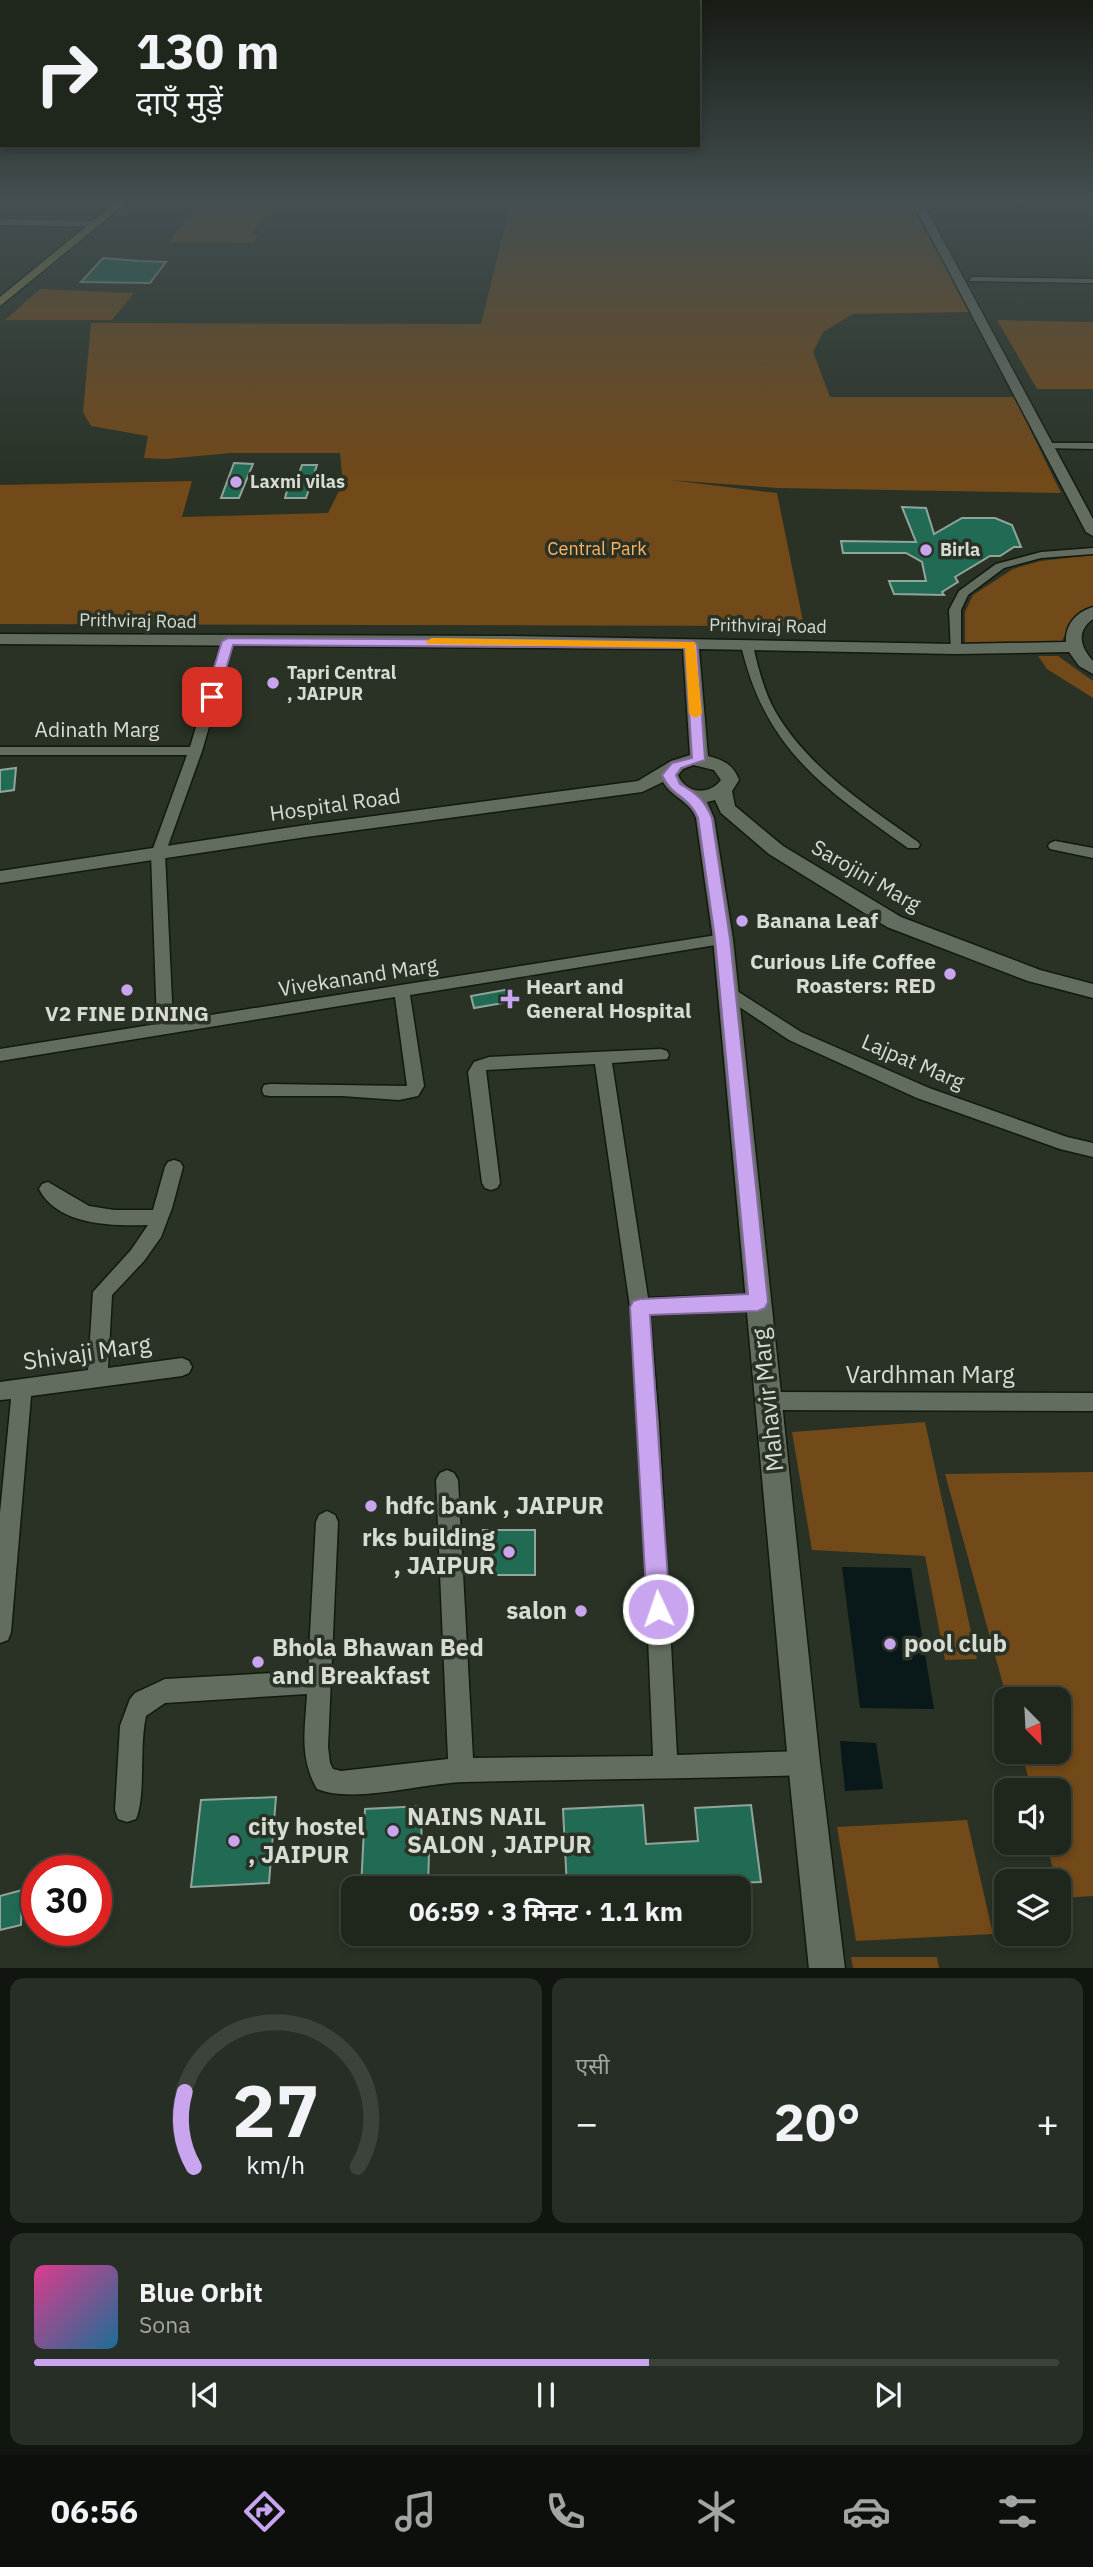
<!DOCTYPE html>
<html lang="hi">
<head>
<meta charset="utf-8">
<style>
  body { margin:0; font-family:"IBM Plex Sans","Noto Sans Devanagari",sans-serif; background:#272e25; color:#f1f3f6; height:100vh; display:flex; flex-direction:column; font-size:26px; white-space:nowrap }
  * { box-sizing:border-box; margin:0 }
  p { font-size:23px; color:#a1a5a3 }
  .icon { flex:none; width:38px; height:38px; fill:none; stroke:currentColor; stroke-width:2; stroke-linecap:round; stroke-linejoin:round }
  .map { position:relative; height:1968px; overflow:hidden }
  .drawer { display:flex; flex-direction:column; gap:10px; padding:10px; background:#11150f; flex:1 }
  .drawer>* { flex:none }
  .top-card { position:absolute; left:0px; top:0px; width:700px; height:147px; box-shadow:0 4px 10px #0003,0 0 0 2px #3c433b; background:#1f261c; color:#f1f3f6; overflow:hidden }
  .needle { width:46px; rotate:156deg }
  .tools { position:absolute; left:994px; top:1687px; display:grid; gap:14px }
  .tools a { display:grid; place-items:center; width:77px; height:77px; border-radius:14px; background:#1f261c; box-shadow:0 4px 10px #0003,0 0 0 2px #3c433b; font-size:35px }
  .speed { position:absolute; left:21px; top:1855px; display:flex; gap:14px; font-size:35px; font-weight:700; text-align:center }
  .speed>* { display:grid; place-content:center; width:91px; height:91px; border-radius:50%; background:#1f261c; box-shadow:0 4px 10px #0003,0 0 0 2px #3c433b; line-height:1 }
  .speed .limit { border:10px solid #d22; background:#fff; color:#111 }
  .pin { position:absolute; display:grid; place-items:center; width:60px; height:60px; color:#fff; margin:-30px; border-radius:14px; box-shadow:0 4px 10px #0006 }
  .me { position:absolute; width:77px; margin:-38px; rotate:357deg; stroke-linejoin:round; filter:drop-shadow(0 0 5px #0008) }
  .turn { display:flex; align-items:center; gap:24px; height:147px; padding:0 21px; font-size:32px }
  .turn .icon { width:91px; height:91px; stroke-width:2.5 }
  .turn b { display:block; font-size:49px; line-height:60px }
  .big { font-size:52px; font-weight:700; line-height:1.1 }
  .drawer .widget { flex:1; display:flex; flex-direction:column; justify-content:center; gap:10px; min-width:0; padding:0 24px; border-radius:14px; background:#272e25 }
  .drawer .dial { align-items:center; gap:0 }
  .dial svg { height:182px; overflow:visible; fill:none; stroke:#3c433b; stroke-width:7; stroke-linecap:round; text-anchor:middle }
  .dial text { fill:#f1f3f6; stroke:none }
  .song { display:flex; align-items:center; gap:21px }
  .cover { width:84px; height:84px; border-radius:10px; background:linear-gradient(135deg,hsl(330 70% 55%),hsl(200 70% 35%)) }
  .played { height:7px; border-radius:4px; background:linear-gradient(90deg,#c8a5ee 60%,#3c433b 60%) }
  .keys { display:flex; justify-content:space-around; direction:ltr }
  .heat { display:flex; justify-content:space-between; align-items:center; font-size:38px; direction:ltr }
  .drawer .tiles { flex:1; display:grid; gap:10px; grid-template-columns:1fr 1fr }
  .widget:last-child { grid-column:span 2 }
  .trip { position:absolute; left:341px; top:1876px; width:410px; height:70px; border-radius:14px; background:#1f261c; box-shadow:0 4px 10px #0003,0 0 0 2px #3c433b; font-weight:700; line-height:70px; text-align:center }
  .tab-bar { display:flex; height:112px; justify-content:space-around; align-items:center; background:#0c0f0b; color:#a1a5a3 }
  .tab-bar .icon { width:49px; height:49px }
  .tab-bar .current { color:#c8a5ee }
  .tab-bar b { font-size:32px; color:#f1f3f6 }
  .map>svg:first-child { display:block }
  .green { fill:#724918 }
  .water { fill:#091819 }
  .building { fill:#216b55; stroke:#91a59d; stroke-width:2 }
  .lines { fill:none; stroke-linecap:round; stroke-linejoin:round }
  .street-casing { stroke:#12190e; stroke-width:3 }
  .secondary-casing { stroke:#12190e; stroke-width:3 }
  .primary-casing { stroke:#12190e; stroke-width:3 }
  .street { fill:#636d5f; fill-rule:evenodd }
  .secondary { fill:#636d5f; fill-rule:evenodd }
  .primary { fill:#888445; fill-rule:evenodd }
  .route { fill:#c8a5ee; stroke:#826b9b; stroke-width:2 }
  .slow { fill:#f59e0b }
  .poi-dot { fill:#c8a5ee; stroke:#293225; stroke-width:2.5 }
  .labels { text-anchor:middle; stroke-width:7; stroke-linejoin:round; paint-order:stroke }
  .far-poi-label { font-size:18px; font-weight:bold; fill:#d6dcd3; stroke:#293225; text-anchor:start }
  .far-park-label { font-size:18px; fill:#ffb563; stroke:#293225 }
  .far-street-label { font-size:18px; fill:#d6dcd3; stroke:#293225 }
  .street-label { font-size:21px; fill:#d6dcd3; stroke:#293225 }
  .poi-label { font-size:21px; font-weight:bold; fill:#d6dcd3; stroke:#293225; text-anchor:start }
  .near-street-label { font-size:24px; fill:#d6dcd3; stroke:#293225 }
  .near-poi-label { font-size:24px; font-weight:bold; fill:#d6dcd3; stroke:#293225; text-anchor:start }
</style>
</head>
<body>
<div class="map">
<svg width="1093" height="1969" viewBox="0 0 1093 1969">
  <rect width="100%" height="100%" fill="#293225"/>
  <path class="green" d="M511,203H797L796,206L799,203H910L970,312L853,314L823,332L813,352L830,397H1014L1061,493L778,488L670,480L777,493L804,626L0,624V485L192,481L182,517L328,513L343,483L340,453H231L166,459L144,458L148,436L91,426L83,412L91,323L481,324Z
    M196,206L277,207L270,217L262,218L252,234L258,236L253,243L169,242Z
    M40,289L134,293L112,320H5Z
    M997,320L1093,322V389H1037Z
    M1093,555V610L1071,622L1061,643H965V612L973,595L1013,569L1040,561Z
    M1038,656H1058L1093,681V698L1047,669Z
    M925,1422L977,1659L945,1660L925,1556L812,1550L792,1432Z
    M1093,1472V1896L1061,1898L1046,1843H1059V1790H1032L1021,1752H1059V1699H1007L945,1474Z
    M967,1820L993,1934L856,1941L837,1827Z
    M851,1957H937L939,1968H853Z"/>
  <path class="water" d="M842,1567L911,1568L934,1709L860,1708Z
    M840,1741L876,1743L883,1789L845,1791Z"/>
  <path class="building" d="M103,258L139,261L166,262L150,283L81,282Z
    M234,463L253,464L239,498H221Z
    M302,465H317L306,498H285L288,487H294Z
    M902,507L926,508L934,534L962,518H995L1012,525L1021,547H1014L1000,556H990L955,577L958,582L942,592L944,595L894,594L889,581H926L922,562L906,553H843L841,541L916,542Z
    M16,768L14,790L0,792V770Z
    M510,989L514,1001L474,1008L471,996Z
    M483,1530H535V1575H482Z
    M276,1797L269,1883L191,1887L201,1800Z
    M643,1805L646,1844L698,1841L695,1808L751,1805L761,1882L567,1888L563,1809Z
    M422,1806L421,1853H429L428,1888H361L365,1809Z
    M22,1890L21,1925L0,1930V1896Z"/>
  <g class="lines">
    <g class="street-casing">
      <path id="street" d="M972,277L1093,279V283L969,281Z
        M1047,443H1093V449L1044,448L1042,446Z
        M1093,548V554L1041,558L1004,568L968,595L961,610V649L955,653L951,652L949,610L959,591L996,564L1041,552Z
        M228,637L234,641L202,751L165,854L173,1021L723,934L731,939L728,943L410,995L424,1086L418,1096L399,1100L342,1096H270L264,1095L262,1090L264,1085L270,1084L407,1086L395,997L0,1061V1049L157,1024L151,854L187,755H0V747H190L222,641Z
        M747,641L753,645C758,668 764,691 775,711C808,768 866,805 918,842L920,845L918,848H908C825,789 765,750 741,645Z
        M1055,841L1093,848V858L1050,849L1048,846L1050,843Z
        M726,984L801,1032L929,1088L1067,1137L1093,1143V1157L1060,1149L917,1098L789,1040L720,994L718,990L720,986Z
        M661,1049L667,1051L669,1055L667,1059L612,1063L648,1298L758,1294L765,1296L768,1302L765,1308L758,1310L650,1315L659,1423L677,1755L804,1751L813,1754L816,1763L813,1772L804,1775C691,1779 578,1779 464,1782C422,1783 355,1804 317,1789C299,1757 305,1730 307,1694L165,1703L146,1716C139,1746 146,1795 136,1819L127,1822L118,1819L115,1810L120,1726L130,1699L135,1693L165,1679L308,1671L316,1522L319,1515L327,1511L335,1515L338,1522L328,1747L330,1763L333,1769L341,1771L448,1759L436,1480L440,1473L447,1470L454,1473L458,1480L473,1758L653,1756L639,1423L630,1307L595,1064L486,1070L500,1183L497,1188L491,1190L485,1188L482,1183L468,1072L474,1062L489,1057Z
        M174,1160L180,1162L183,1167L172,1208L161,1237L144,1261L112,1295L108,1368L182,1358L189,1361L192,1367L189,1373L182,1376L31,1396L11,1632L8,1640L0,1643V1513L11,1399L0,1400V1382L88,1370L93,1292L131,1250L148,1225C113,1226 58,1226 39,1189L42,1184L48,1182L89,1206L114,1210H153L165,1167L168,1162Z
        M768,1392L1093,1393V1411L768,1410L761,1408L758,1401L761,1394Z"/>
    </g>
    <g class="secondary-casing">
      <path id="secondary" d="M913,203H923L1093,519V536L1086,532Z
        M0,219L93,221L98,224L93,227L0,225Z
        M1093,607V619C1076,631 1080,647 1093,661V674L1079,666L1069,652L955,654L699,649L708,756C723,760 733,764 739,780L732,791L735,806L783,846L901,917L1040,970L1093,984V998L1028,981L887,927L769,854L721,813L715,800L707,802L714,818L733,939L820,1763L845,1969H809L788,1763L713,939L696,818C689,800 672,798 663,782L642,792L306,837L0,883V871L306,825L638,781L671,761L690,755L683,649L0,644V634L512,636L955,644L1066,642C1065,625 1076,612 1093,607ZM693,765L714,770L721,780C709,796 686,794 678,775L683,769Z"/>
    </g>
    <g class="primary-casing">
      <path id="primary" d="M115,203H126L0,306V297Z"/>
    </g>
    <use href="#street" class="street"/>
    <use href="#secondary" class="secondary"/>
    <use href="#primary" class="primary"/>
  </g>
  <linearGradient id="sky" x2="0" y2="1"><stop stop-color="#171c14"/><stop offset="0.42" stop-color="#434f51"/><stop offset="1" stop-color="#434f51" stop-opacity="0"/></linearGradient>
  <rect width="1093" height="478" fill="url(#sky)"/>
  <path class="route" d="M228,638L691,641L697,644L705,760L681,768L676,775L680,784C697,793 705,801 712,818L730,939L768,1302L765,1308L758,1311L650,1315L670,1609L666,1617L658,1620L650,1617L647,1609L630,1307L633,1301L640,1299L748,1294L715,939L698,818C689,796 671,796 662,775L672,763L692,758L685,648L233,645L218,697L212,701L207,700L205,697L222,641Z"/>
  <path class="slow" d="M432,638L695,642L702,714L695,718L689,714L685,648L428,644L426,641Z"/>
  <g class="poi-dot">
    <circle cx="236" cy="482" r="7"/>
    <circle cx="926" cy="550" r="7"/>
    <circle cx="273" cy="683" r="7"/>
    <circle cx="742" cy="921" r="7"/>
    <circle cx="950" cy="974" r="7"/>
    <circle cx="127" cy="990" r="7"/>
    <path d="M506.5 988.5h7v7h7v7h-7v7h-7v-7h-7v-7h7z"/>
    <circle cx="371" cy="1506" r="7"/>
    <circle cx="509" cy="1552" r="7"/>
    <circle cx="581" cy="1611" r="7"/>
    <circle cx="890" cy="1644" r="7"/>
    <circle cx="258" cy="1662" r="7"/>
    <circle cx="393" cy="1831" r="7"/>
    <circle cx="234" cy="1841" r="7"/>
  </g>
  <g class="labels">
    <g class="far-poi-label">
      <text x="250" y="488">Laxmi vilas</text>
      <text x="940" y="556">Birla</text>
      <text x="287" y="679">Tapri Central<tspan x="287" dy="21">, JAIPUR</tspan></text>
    </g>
    <g class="far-park-label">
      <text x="597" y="555">Central Park</text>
    </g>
    <g class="far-street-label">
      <text transform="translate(138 621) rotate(1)" y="6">Prithviraj Road</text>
      <text transform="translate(768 626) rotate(1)" y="6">Prithviraj Road</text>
    </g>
    <g class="street-label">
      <text x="97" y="737">Adinath Marg</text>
      <text transform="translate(335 805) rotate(-8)" y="7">Hospital Road</text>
      <text transform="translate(866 876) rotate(30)" y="7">Sarojini Marg</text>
      <text transform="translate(358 977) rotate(-9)" y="7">Vivekanand Marg</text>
      <text transform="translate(913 1062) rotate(23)" y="7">Lajpat Marg</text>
    </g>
    <g class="poi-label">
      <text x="756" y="928">Banana Leaf</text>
      <text x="936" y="969" text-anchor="end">Curious Life Coffee<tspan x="936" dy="24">Roasters: RED</tspan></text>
      <text x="526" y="994">Heart and<tspan x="526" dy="24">General Hospital</tspan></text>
      <text x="127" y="1021" text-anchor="middle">V2 FINE DINING</text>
    </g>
    <g class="near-street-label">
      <text transform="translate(87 1353) rotate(-8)" y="8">Shivaji Marg</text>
      <text x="930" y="1383">Vardhman Marg</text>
      <text transform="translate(768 1400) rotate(-96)" y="8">Mahavir Marg</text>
    </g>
    <g class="near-poi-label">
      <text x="385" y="1514">hdfc bank , JAIPUR</text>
      <text x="495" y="1546" text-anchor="end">rks building<tspan x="495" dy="28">, JAIPUR</tspan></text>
      <text x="567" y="1619" text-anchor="end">salon</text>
      <text x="904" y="1652">pool club</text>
      <text x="272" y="1656">Bhola Bhawan Bed<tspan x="272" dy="28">and Breakfast</tspan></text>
      <text x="407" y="1825">NAINS NAIL<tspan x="407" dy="28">SALON , JAIPUR</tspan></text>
      <text x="248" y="1835">city hostel<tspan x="248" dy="28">, JAIPUR</tspan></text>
    </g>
  </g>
</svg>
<div class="tools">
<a><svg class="needle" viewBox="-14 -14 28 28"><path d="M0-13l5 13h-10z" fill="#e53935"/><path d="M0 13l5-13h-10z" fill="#a1a5a3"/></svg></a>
<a><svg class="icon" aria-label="sound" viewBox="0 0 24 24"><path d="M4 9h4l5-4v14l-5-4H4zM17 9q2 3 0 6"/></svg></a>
<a><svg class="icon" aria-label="layers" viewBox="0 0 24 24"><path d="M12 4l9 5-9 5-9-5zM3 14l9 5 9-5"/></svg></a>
</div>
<div class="speed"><div class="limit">30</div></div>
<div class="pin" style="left:212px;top:697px;background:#d93025"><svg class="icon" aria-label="arrive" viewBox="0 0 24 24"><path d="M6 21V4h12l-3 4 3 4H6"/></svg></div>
<svg class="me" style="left:658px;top:1609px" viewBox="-20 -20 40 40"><circle r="17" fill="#c8a5ee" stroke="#fff" stroke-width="3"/><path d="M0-11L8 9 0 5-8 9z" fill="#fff"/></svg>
<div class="trip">06:59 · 3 मिनट · 1.1 km</div>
<div class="top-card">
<div class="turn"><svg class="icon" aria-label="right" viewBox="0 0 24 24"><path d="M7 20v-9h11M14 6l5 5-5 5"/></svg><div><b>130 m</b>दाएँ मुड़ें</div></div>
</div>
</div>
<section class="drawer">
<div class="tiles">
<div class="widget dial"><svg viewBox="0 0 100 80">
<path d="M14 69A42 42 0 1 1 86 69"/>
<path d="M14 69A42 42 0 0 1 10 36" stroke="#c8a5ee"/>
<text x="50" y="56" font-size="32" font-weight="700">27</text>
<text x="50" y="72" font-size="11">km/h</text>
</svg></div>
<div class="widget"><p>एसी</p>
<div class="heat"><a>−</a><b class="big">20°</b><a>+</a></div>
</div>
<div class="widget">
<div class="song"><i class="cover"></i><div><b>Blue Orbit</b><p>Sona</p></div></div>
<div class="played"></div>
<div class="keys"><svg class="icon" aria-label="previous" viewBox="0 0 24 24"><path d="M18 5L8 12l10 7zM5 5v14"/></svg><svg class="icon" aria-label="pause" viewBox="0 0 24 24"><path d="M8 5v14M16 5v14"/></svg><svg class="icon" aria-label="next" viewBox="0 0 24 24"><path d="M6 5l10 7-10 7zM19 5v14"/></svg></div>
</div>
</div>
</section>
<nav class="tab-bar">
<b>06:56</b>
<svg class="icon current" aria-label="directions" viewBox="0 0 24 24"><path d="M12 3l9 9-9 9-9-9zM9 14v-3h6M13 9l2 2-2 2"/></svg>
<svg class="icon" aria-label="music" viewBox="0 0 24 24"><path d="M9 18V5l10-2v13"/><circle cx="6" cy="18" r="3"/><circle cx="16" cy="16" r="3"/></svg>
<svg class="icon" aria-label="phone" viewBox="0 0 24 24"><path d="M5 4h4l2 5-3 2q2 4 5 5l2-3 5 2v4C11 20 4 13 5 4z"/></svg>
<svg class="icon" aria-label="climate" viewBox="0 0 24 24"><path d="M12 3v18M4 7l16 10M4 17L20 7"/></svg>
<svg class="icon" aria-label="car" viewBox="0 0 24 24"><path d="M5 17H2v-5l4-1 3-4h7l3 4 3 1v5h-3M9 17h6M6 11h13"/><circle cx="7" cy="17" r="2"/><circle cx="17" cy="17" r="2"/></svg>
<svg class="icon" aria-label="filters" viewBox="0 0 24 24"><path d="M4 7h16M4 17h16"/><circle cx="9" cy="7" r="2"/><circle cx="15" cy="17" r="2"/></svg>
</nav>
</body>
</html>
